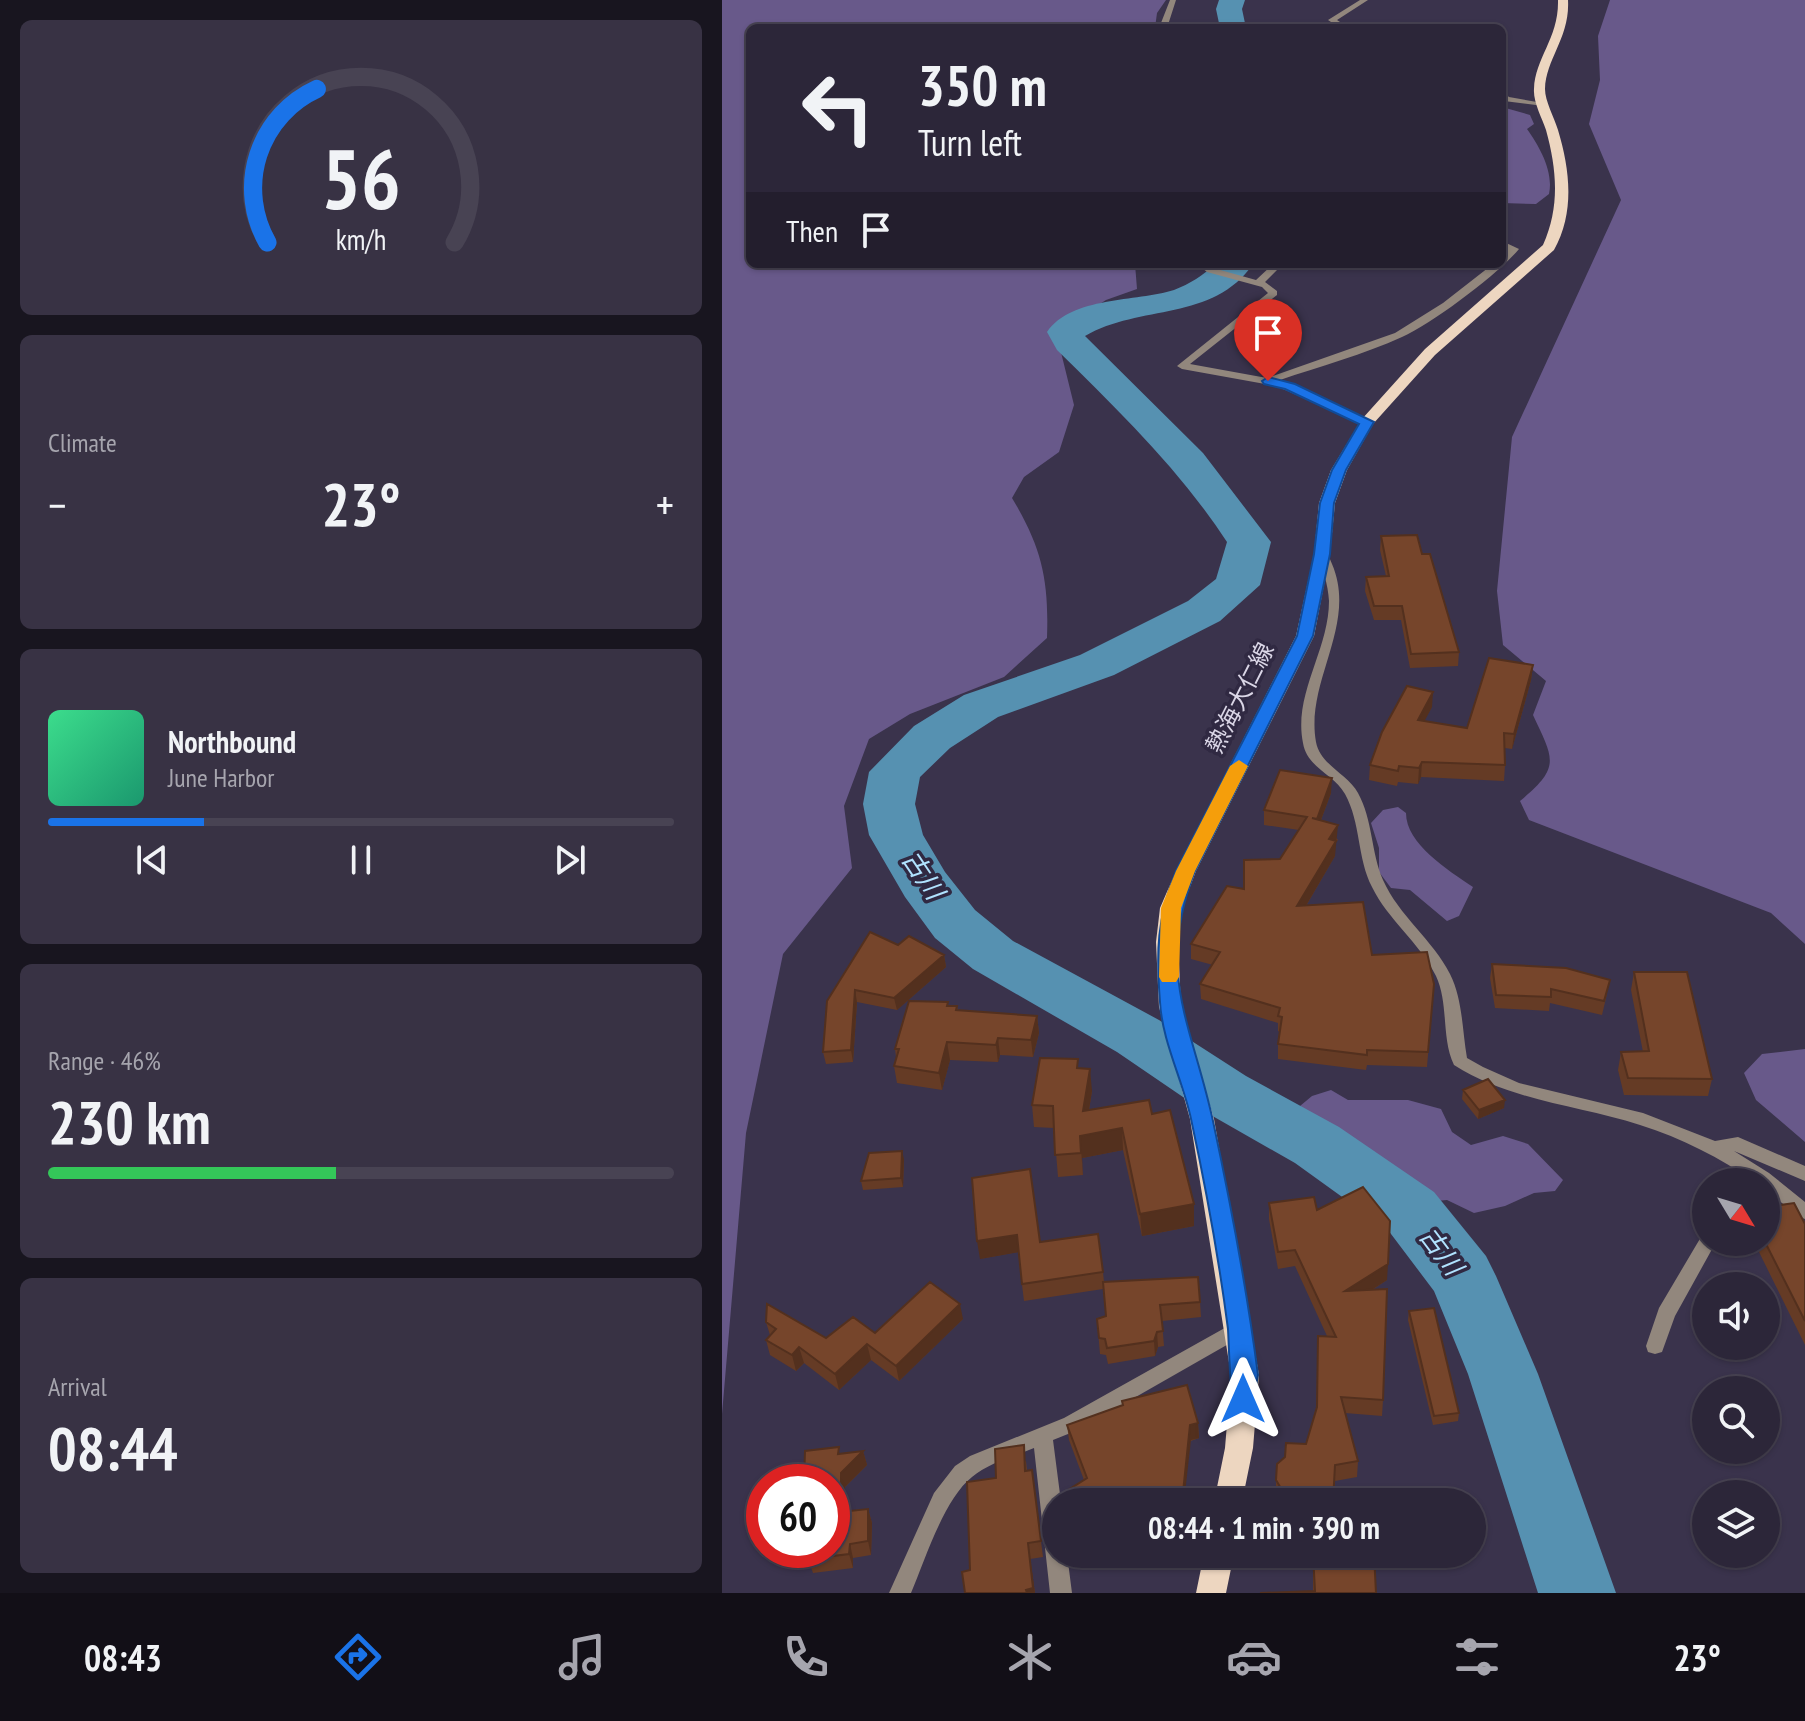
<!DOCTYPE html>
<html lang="en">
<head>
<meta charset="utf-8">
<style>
  body { margin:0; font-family:"PT Sans Narrow","Noto Sans JP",sans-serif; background:#383244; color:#f1f3f6; height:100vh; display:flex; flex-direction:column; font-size:30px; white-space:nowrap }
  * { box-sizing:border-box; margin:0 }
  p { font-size:26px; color:#a6a5ae }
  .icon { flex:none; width:44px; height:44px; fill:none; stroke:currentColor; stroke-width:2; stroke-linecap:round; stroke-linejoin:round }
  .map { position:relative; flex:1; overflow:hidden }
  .details { display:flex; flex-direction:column; gap:20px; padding:20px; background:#18151f; width:722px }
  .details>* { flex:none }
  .banner { position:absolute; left:24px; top:24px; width:760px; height:244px; border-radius:12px; box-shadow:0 2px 6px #0004,0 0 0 2px #484353; background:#2c2639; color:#f1f3f6; overflow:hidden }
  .needle { width:52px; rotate:128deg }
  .fabs { position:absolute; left:970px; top:1168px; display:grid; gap:16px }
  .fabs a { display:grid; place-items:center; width:88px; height:88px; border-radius:50%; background:#2c2639; box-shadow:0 2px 6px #0004,0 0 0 2px #484353; font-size:40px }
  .speed { position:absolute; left:24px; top:1464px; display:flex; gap:16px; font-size:40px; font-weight:700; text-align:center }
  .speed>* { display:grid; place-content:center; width:104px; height:104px; border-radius:50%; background:#2c2639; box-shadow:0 2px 6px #0004,0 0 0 2px #484353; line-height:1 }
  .speed .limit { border:12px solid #d22; background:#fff; color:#111 }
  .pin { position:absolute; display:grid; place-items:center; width:68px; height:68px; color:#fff; margin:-82px -34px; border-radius:50% 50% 50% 0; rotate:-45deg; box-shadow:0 0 8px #0007 }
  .pin .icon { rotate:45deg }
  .me { position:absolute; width:88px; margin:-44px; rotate:0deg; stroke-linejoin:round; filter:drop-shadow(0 0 6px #0008) }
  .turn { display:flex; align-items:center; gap:28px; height:168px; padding:0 40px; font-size:36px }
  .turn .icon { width:104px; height:104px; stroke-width:2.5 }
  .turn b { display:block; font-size:56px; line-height:68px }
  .then { display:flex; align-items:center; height:76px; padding:0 40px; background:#0003; gap:16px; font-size:30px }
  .big { font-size:60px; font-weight:800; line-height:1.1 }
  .details .widget { flex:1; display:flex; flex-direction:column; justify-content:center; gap:12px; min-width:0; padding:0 28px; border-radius:12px; background:#383244 }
  .details .dial { align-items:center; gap:0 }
  .dial svg { height:208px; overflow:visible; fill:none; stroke:#484353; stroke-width:7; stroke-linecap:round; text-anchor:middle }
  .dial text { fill:#f1f3f6; stroke:none }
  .song { display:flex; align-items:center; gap:24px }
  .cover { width:96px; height:96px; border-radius:12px; background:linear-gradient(135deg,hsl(150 70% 55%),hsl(160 70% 35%)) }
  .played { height:8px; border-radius:4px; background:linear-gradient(90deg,#1a73e8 25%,#484353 25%) }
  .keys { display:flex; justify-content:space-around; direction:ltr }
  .heat { display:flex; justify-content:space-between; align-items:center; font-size:44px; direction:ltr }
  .charge { height:12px; border-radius:6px; background:linear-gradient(90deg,#34c759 46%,#484353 0) }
  .trip { position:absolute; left:320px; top:1488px; width:444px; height:80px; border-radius:40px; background:#2c2639; box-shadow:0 2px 6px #0004,0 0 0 2px #484353; font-weight:800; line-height:80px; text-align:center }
  .dock { display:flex; height:128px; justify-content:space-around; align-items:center; background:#120f17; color:#a6a5ae }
  .dock .icon { width:56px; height:56px }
  .dock .current { color:#1a73e8 }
  .dock b { font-size:36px; color:#f1f3f6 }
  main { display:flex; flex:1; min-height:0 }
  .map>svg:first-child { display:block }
  .forest { fill:#68598a }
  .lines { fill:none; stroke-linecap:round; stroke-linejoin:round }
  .river { fill:#5691b1; fill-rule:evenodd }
  .minor { fill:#92877d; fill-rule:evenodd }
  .major { fill:#edd6c0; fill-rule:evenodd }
  .wall { fill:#653b25 }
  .shaded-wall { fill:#53301e }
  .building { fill:#76452b; stroke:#53301e; stroke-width:2 }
  .route { fill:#1a73e8; stroke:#114b97; stroke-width:2 }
  .slow { fill:#f59e0b }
  .labels { text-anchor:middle; stroke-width:7; stroke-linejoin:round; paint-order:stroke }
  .street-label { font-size:24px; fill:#dad6e6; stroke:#302942 }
  .water-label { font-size:26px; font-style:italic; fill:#b1e3ff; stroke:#302942 }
</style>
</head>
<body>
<main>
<section class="details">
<div class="widget dial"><svg viewBox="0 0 100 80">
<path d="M14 69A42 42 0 1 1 86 69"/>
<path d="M14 69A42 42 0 0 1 33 10" stroke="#1a73e8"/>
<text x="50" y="56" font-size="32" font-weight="700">56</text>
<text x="50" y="72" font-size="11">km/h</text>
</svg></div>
<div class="widget"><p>Climate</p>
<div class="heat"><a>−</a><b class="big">23°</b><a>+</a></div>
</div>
<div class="widget">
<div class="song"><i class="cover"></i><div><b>Northbound</b><p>June Harbor</p></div></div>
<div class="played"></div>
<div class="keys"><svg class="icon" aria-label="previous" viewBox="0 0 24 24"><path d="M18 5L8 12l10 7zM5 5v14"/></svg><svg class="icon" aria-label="pause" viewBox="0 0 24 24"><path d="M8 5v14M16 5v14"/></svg><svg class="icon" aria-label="next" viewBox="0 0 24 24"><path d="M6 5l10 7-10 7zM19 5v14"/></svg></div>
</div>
<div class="widget"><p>Range · 46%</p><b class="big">230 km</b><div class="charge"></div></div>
<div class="widget"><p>Arrival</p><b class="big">08:44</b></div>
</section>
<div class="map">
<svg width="1083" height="1593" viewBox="0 0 1083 1593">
  <rect width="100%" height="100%" fill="#3a334c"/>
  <path class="forest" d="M0,0H444L435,13L433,28H28V264H413L415,289L384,300L334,332L352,405L337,452L302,477L290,498C320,548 327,580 325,638L282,677L188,714L147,739L122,806L130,868L61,954L24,1133L0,1414Z
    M888,0H1083V944L1049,913L807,820L798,801C839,767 832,760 811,715L824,681L781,645L775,591L790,437L899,200L867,124L878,80L876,36Z
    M780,107L808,115L812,124L805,129C817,146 832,171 827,194L814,204L780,203V166L785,163L780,157Z
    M676,807L684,813C684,844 726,870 751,887L737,916L725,921L688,890L669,888L657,872V848L649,823L661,810Z
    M1083,1049V1142L1034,1100L1022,1073L1040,1054Z
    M609,1090L626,1100H686L719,1109L730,1132L749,1145L781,1136L806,1144L841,1180L833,1191L812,1193L783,1206L752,1213L725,1200L703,1202L605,1142L591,1127L576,1120L578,1106L590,1096Z"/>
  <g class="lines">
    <path class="river" d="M497,0H523L520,9L524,28H498L494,9Z
      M494,264H531C491,322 418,304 363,336L481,453L549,542L538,585L498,621L392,675L276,717L228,748L198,777L193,804L201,835L223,872L253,910L291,941L437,1020L524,1076L617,1127L712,1192L764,1256L774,1276L816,1374L894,1593H816L746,1374L712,1291L666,1230L573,1163L480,1110L395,1052L251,969L213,938L183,897L147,835L141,804L147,772L192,726L242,695L358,655L466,601L494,579L505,542C458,470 396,410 335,350L325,332C350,296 414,302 452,290C468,284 481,275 494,264Z"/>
    <path class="minor" d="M448,0H454L445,28H437Z
      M638,0H646L615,20L627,28H618L606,20Z
      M780,91L787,97L826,104L822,106L782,101Z
      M780,241L797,249C775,275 711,323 680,337C643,354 596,367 558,380L649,420V424H641L554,386L460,369L455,366L546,293L540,287L485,272L480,268L483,264H493L491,268L534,280L551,264H561L543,282L555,291V295L468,364L545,378L673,333L721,303L771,264H780V256L786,250L780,247Z
      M600,550C607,554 607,557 610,564C636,625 583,681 594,742C598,765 626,774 636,793C651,820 649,853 661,880C677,916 711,940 728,974C741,1000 740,1030 745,1058L761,1067L797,1083L921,1113L993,1141L1016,1137L1083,1166V1181L1012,1151L1047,1173L1083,1202V1219L1077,1217L1044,1190V1182H1033C998,1158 960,1138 918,1125C855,1105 789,1101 732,1065C719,1038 727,1004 714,976C698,943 666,920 650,887C635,858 639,823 623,794C612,774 585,768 581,743C571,694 607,650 607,601C606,584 601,569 594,554Z
      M984,1235V1242H994L953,1316L940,1352L933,1354L926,1352L924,1346L937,1308L979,1237Z
      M517,1320L524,1322L526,1328L524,1334L356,1430L331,1440L339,1502H334V1554H345L350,1593H328L312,1448C292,1456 267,1463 250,1477C222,1499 203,1560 189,1593H167L212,1493L233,1466L248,1456L342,1418Z"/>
    <path class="major" d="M836,0H846C848,38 824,58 823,89C823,101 832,117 836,130C848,170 853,212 832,250L713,355L651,424L625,470L613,503L608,554L592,636L474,871L460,908L456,942L459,1007L492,1119L537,1375L531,1448L520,1502H492L503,1448L509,1375L468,1119L437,1007L434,942L438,908L454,871L574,636L592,554L597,503L609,470L640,419L703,349L821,245C838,207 835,170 824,130C820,118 811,102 812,89C813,58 837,38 836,0Z
      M482,1554H512L504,1593H474Z"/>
  </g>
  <path class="wall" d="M659,536L700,554L737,652L736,666L688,668L679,620H652L643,591L644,577L664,576L658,550Z
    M811,665L809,680L790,749L783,748V765L782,781L699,777L696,784L676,782L675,786L647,780L648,765L710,707L702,721L745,728Z
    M609,793L599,820L616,840L613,843V856L584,906L650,955L712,984L705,1067L645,1065L644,1070L556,1059V1044L558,1032L556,1031V1023L479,999L478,984L491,965L469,959V944L522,889L558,859L577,830L542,825V810Z
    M176,945L222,955L224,967L175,1010L135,1002L131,1062L104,1064L101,1052L105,1001Z
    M770,964L885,994L880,1015L828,1003L827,1011L773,1008L768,978Z
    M912,972L990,1079L986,1096L902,1095L896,1070L899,1052H921L909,990Z
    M226,1002V1006H235L236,1011L315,1016L317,1033L311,1057L278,1055L276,1062L228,1060L220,1090L175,1083L172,1066L174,1057L173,1049Z
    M357,1068L370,1091L367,1110L430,1114L472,1226L420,1236L401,1150L360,1158L361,1175L336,1177L332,1128L312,1127L310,1105Z
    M741,1090L782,1108L756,1119L740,1099Z
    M182,1159L181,1187L141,1190L139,1181Z
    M547,1203L595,1210L665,1280L650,1290L661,1400L660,1416L623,1413L636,1461L635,1477L613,1481L611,1502H558L554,1496V1480L584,1444L594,1408L605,1336L573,1266L556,1269L547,1219Z
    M1045,1207L1083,1224V1345L1037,1252L1039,1245L1038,1242H1044V1212Z
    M318,1242L381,1272L382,1282L478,1302L479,1317L440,1321L442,1346L436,1347L433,1356L386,1364L384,1355L378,1354L375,1319L384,1316L381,1289L302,1301L296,1252L258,1259Z
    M687,1311L737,1413L736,1421L711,1425L686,1320Z
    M241,1319L177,1381L149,1360L117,1390L82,1363L74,1371L48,1355L44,1340L48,1335L44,1322L104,1338L153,1333Z
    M476,1423L477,1438L362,1480L347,1440L345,1425Z
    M83,1451L118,1454L141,1451L145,1465L123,1487V1512L146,1509L150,1523L149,1555L131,1558V1568L91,1573L86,1559L110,1482H83Z
    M304,1461L305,1470H310L321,1557L308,1559L313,1593H243L248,1570L274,1478Z
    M392,1554H457L456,1567L393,1564Z
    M591,1554L654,1593L591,1591Z"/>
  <path class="shaded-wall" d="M811,665L809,680L790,749L792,734Z
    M711,692L710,707L695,735L696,720Z
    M700,762L699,777L696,784L697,768Z
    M610,778L609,793L594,833L595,819Z
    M616,825L613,856L575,921V906L607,839Z
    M222,955L224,967L175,1010L172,998Z
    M133,990L135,1002L131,1062L129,1050Z
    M315,1016L317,1033L311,1057L309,1040Z
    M276,1038L278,1055L276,1062L274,1045Z
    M225,1042L228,1060L220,1090L217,1073Z
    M368,1069L370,1091L363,1134L361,1111Z
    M783,1100L782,1108L756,1119L757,1110Z
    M400,1128L401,1150L360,1158L361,1175L358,1136Z
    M180,1151L182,1159L181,1187L179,1178Z
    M472,1204V1226L420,1236L418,1214Z
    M295,1235L297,1252L258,1259L255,1241Z
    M666,1264L665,1280L623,1307V1291Z
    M238,1304L241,1319L177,1381L174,1366Z
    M435,1332L436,1347L433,1356L432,1341Z
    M145,1344L149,1360L117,1390L113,1374Z
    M77,1347L82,1363L74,1371L70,1355Z
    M476,1423L477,1438L469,1440L462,1502H460L468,1425Z
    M141,1451L145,1465L123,1487V1526L119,1512V1473Z
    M146,1509L150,1523L149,1555L146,1541Z
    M306,1543L313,1593H305Z
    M128,1544L131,1558V1568L127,1554Z"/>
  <path class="building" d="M695,535L700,554H708L737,652L689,654L680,606H652L644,577L667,576L659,536Z
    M767,658L811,665L792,734L782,733L783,765L700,762L697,768L677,766L676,771L648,765L660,732L685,686L711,692L696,720L745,728Z
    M558,770L610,778L595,819L590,818L616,825L607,839L614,841L575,906L641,902L650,955L705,952L712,984L706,1052L645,1050V1055L556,1044L560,1017L556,1016L558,1008L478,984L498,952L469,944L505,886L522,889V860L558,859L585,817L542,810Z
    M148,932L176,945L187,936L222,955L172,998L133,990L129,1050L101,1052L105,1001Z
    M770,964L844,968L888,980L882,1001L829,989V997L774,995Z
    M912,972H965L990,1079L906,1078L899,1052L927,1051Z
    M187,1001L226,1002L225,1006H235L234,1010L315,1016L309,1040L276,1038L274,1045L225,1042L217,1073L172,1066L177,1049H173Z
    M318,1058L356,1059L355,1068L368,1069L361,1111L427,1100L430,1114L448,1110L472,1204L418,1214L400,1128L358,1136L359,1153L333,1155L331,1106L310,1105Z
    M766,1079L783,1100L757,1110L741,1090Z
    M180,1151L179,1178L139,1181L147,1153Z
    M308,1169L318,1242L376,1234L381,1272L300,1284L295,1235L255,1241L250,1178Z
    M641,1187L668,1221L666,1264L623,1291L665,1289L661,1400L619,1397L636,1461L613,1465L611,1502H559L560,1490L554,1480L555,1464L563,1457L564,1443L584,1444L595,1407L596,1336L614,1337L573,1250L556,1252L547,1203L592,1197L595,1210Z
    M1072,1203L1083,1224V1321L1043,1242L1044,1237L1046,1236L1044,1232V1227L1055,1225L1045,1207Z
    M476,1277L478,1302L438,1305L441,1331L435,1332L432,1341L385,1348L383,1339L377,1338L375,1319L384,1316L381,1282Z
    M208,1282L238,1304L174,1366L145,1344L113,1374L77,1347L70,1355L44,1340L54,1329L44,1322L45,1304L104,1338L131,1317L153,1333Z
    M712,1308L737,1413L712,1416L687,1311Z
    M465,1385L476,1423L468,1425L460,1502H335V1497L365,1478L345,1425L401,1405L400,1401Z
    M302,1445L303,1471L310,1470L319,1541L306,1543L311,1588L304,1590L305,1593H243L240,1572L248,1570L245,1482L274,1478L273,1449Z
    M117,1447L116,1454L141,1451L119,1473V1512L146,1509V1541L128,1544L127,1554L86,1559L87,1550H110V1482H90V1480L82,1481L83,1451Z
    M591,1554H652L654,1593H538L593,1591Z"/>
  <path class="route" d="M546,377L573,384L652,422L624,470L612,503L608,554L591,636L473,871C433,973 470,1024 491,1121C509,1205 525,1290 536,1375L530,1407L521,1411L512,1407C508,1398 507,1345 506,1329C497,1260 484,1188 469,1119C461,1081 440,1041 438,1002C434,952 435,918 454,871L575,636L592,554L598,503L610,470L637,424L563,389L542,384L540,381Z"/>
  <path class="slow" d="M517,760L526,766L473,871L459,908L457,977L454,982H440L437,977L439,908L454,871L508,766Z"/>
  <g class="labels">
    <g class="street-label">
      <text transform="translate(518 698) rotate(-63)" y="8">熱海大仁線</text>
    </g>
    <g class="water-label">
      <text transform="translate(201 875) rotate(56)" y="9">古川</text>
      <text transform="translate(719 1251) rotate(53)" y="9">古川</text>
    </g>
  </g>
</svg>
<div class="fabs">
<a><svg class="needle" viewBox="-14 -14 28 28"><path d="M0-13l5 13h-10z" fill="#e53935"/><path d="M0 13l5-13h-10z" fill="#a6a5ae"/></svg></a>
<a><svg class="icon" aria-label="sound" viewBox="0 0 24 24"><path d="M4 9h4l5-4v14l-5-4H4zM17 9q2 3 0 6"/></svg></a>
<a><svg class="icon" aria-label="search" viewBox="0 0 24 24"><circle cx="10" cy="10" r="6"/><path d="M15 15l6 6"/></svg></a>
<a><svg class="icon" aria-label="layers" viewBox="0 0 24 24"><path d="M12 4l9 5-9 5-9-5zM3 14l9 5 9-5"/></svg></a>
</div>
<div class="speed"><div class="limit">60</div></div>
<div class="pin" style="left:546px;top:381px;background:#d93025"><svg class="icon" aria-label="arrive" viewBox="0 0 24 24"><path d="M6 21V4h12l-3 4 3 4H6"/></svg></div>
<svg class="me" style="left:521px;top:1399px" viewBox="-20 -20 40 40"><path d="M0-17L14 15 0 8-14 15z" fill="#1a73e8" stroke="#fff" stroke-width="4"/></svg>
<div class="trip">08:44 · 1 min · 390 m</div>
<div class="banner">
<div class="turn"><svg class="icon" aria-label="left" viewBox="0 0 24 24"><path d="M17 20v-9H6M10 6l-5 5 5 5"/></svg><div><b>350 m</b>Turn left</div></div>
<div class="then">Then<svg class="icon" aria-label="arrive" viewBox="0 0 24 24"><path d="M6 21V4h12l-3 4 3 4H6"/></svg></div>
</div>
</div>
</main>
<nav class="dock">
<b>08:43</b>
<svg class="icon current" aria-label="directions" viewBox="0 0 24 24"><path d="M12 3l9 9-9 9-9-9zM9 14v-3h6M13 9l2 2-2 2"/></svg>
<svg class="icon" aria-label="music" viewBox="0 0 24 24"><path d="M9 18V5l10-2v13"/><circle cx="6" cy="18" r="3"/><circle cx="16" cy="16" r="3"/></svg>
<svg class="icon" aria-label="phone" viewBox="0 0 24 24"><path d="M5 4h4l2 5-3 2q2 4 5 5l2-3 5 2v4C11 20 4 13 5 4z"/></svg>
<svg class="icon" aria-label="climate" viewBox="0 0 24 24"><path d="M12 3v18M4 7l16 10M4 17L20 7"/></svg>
<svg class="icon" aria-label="car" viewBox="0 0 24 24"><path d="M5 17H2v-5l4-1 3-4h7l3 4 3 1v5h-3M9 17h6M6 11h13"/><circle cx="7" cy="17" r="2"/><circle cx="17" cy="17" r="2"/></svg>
<svg class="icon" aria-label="filters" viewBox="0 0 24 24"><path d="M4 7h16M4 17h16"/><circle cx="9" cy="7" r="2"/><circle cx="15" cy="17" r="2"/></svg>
<b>23°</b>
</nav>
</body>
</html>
